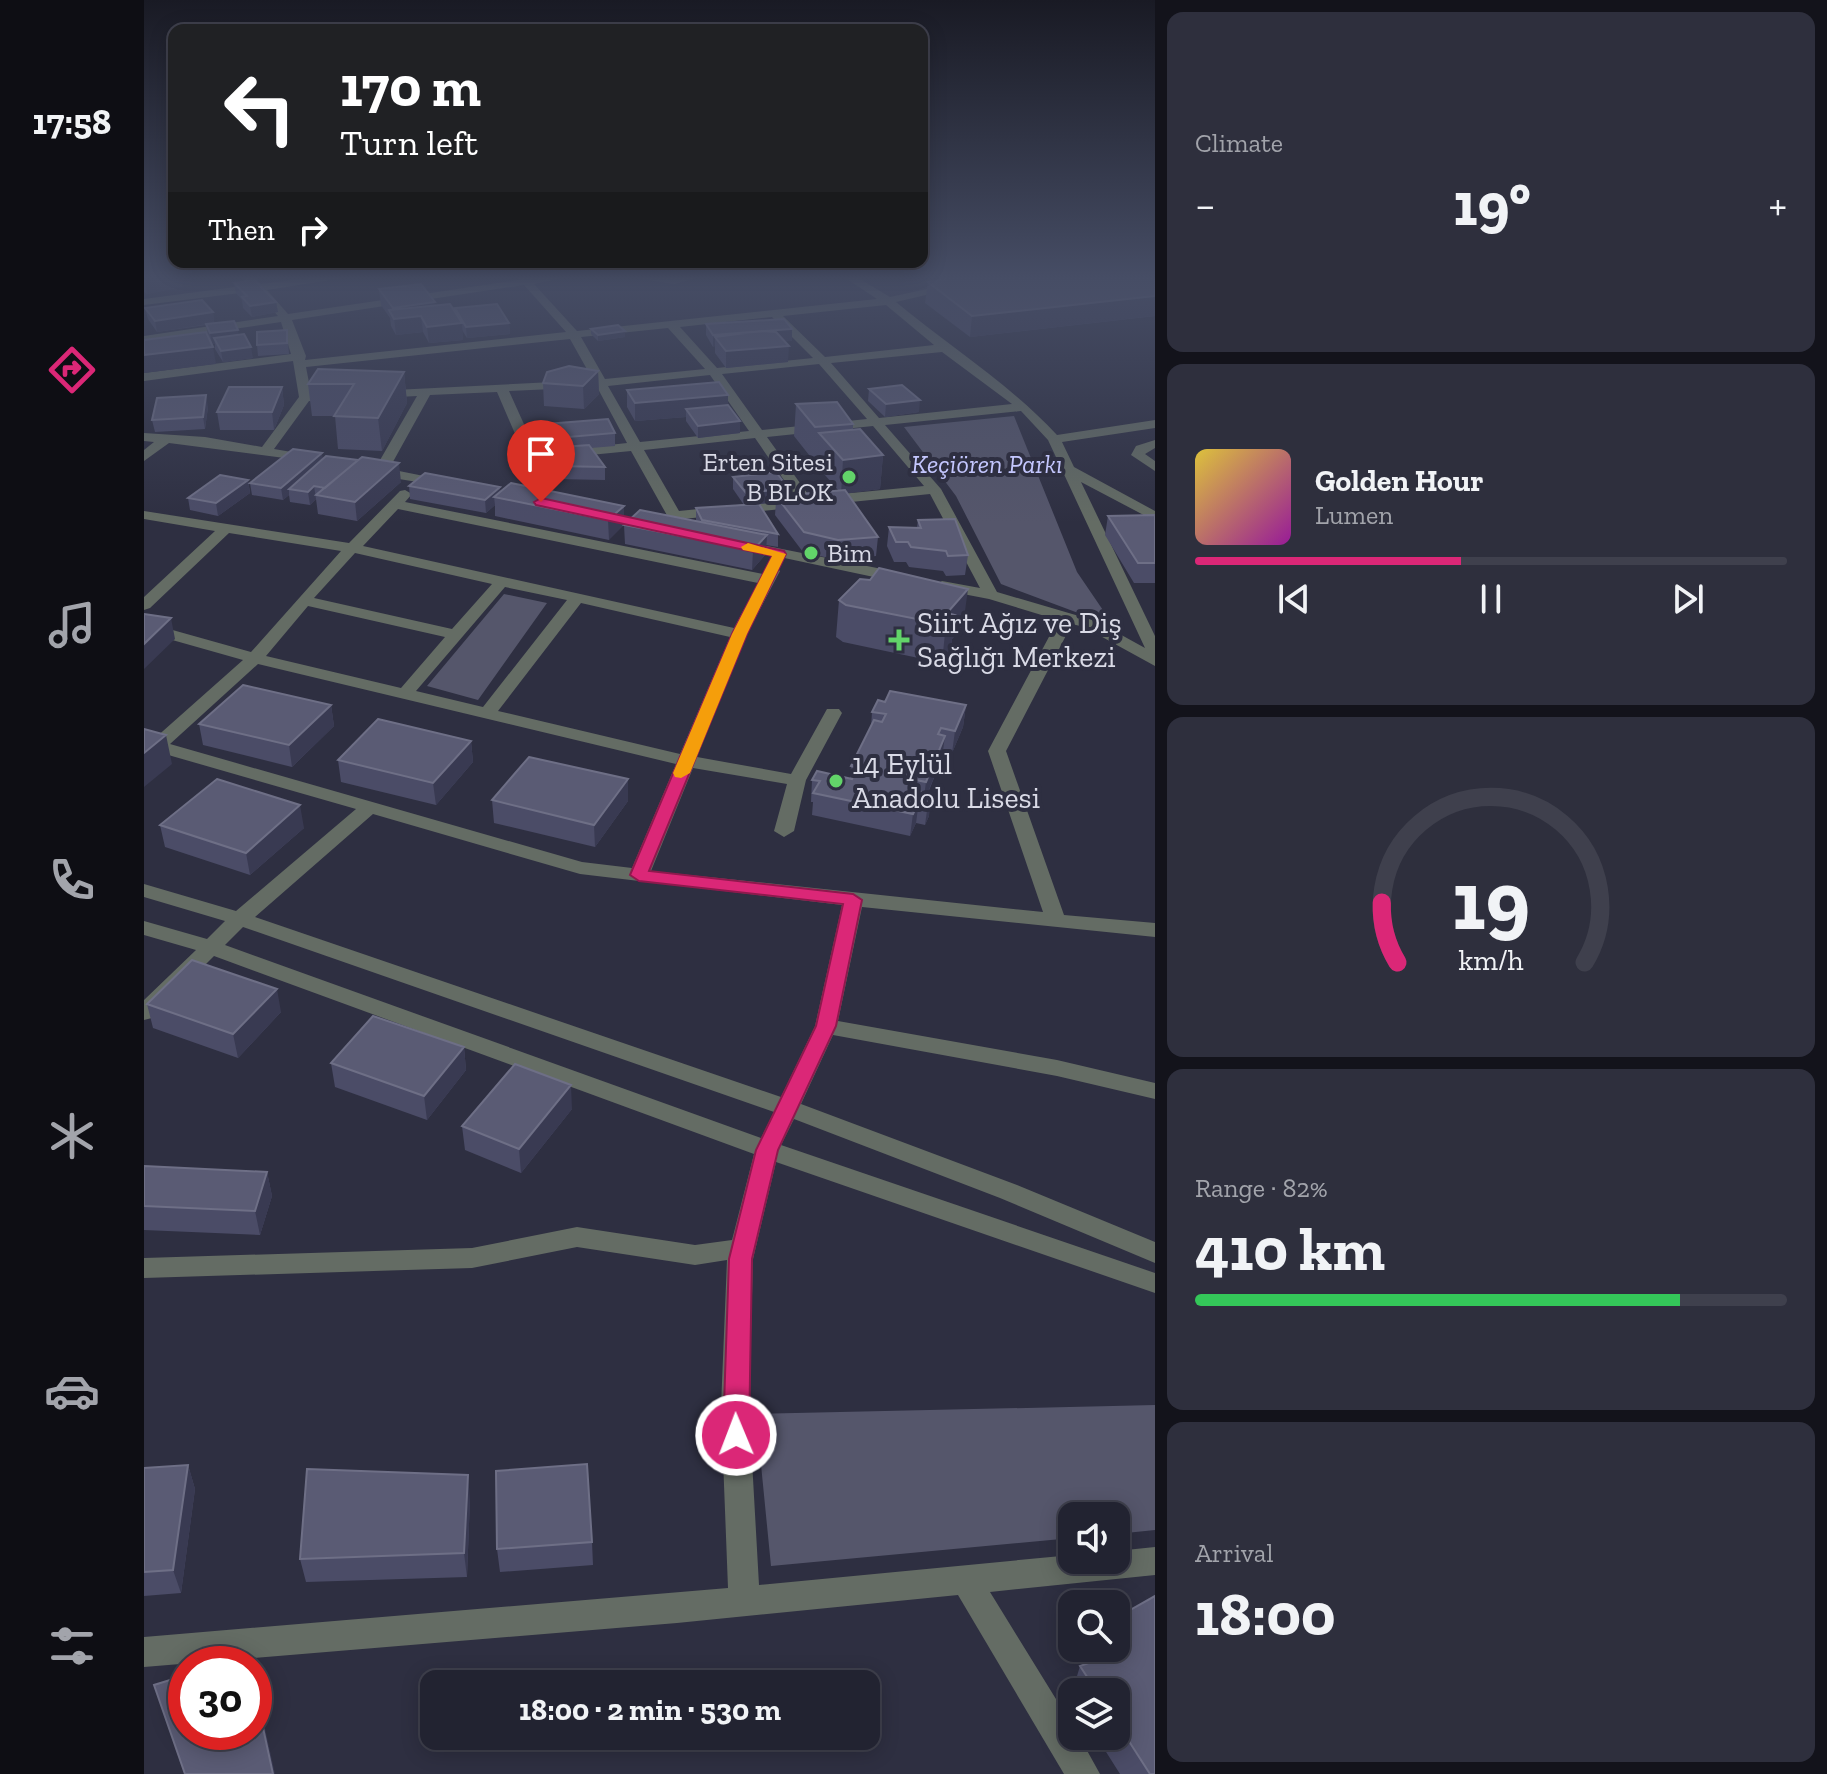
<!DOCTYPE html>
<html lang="en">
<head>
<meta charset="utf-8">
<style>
  body { margin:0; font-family:"Zilla Slab",serif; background:#2e2f3d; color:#f1f3f6; height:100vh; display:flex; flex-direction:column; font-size:30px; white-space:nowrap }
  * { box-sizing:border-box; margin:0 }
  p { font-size:26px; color:#a2a4ab }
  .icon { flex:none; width:44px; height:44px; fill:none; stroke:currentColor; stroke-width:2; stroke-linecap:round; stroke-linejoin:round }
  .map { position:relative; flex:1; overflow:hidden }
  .side { display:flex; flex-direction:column; gap:12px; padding:12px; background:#13131b; width:672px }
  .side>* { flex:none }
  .guide { position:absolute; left:24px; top:24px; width:760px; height:244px; border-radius:16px; box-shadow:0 4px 20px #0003,0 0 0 2px #3f404d; background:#202124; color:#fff; overflow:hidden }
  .buttons { position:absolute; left:914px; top:1502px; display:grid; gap:16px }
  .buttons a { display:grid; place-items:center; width:72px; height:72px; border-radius:16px; background:#222331; box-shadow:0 4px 20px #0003,0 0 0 2px #3f404d; font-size:40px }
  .speed { position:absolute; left:24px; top:1646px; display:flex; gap:16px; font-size:40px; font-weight:700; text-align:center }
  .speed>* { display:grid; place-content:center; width:104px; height:104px; border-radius:50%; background:#222331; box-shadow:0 4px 20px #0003,0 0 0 2px #3f404d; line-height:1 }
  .speed .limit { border:12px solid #d22; background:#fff; color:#111 }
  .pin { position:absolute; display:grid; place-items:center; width:68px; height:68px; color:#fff; margin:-82px -34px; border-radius:50% 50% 50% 0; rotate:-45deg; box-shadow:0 0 8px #0007 }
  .pin .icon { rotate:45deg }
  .me { position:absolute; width:88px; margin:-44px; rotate:359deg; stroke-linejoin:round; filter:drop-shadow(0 0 6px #0008) }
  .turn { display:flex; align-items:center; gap:28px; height:168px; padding:0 40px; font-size:36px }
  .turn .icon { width:104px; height:104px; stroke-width:2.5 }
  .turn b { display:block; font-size:56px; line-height:68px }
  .then { display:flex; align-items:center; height:76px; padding:0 40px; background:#0003; gap:16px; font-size:30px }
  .big { font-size:60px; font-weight:700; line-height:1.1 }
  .side .card { flex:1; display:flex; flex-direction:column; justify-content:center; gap:12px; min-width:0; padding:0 28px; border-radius:16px; background:#2e2f3d }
  .side .dial { align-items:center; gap:0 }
  .dial svg { height:208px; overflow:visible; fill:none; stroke:#3f404d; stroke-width:7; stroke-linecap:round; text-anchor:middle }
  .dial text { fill:#f1f3f6; stroke:none }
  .song { display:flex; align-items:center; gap:24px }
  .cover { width:96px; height:96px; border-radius:12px; background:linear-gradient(135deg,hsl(50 70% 55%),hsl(300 70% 35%)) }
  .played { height:8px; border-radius:4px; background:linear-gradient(90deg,#db2777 45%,#3f404d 45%) }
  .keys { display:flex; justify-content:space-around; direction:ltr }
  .heat { display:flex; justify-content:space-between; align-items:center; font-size:44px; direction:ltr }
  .charge { height:12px; border-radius:6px; background:linear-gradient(90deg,#34c759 82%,#3f404d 0) }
  .trip { position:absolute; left:276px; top:1670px; width:460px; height:80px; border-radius:16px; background:#222331; box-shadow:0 4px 20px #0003,0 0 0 2px #3f404d; font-weight:700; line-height:80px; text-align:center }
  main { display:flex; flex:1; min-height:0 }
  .menu { display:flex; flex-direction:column; width:144px; justify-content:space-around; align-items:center; background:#0e0e14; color:#a2a4ab }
  .menu .icon { width:56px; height:56px }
  .menu .selected { color:#db2777 }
  .menu b { font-size:36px; color:#f1f3f6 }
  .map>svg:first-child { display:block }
  .green { fill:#55566b }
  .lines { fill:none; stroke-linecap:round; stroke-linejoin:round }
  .minor { fill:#646c64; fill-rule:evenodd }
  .wall { fill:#4b4c67 }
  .shaded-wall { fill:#393a52 }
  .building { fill:#5a5b74; stroke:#6e6f86; stroke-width:2 }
  .route { fill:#db2777; stroke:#8e194d; stroke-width:2 }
  .slow { fill:#f59e0b }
  .poi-dot { fill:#62d469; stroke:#2e2f41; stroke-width:3 }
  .labels { text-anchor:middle; stroke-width:8; stroke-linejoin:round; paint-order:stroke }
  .far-poi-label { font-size:26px; fill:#d9dae6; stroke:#2e2f41; text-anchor:end }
  .far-park-label { font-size:26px; font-style:italic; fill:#c4c7fe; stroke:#2e2f41 }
  .poi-label { font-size:30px; fill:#d9dae6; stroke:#2e2f41; text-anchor:start }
</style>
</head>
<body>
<main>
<nav class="menu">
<b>17:58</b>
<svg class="icon selected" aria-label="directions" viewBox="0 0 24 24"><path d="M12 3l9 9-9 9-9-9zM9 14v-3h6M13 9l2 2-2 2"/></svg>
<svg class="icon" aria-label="music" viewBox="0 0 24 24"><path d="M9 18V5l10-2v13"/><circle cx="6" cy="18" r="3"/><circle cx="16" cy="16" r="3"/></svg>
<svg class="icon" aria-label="phone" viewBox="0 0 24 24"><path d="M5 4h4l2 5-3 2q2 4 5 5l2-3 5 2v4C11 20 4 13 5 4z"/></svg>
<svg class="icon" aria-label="climate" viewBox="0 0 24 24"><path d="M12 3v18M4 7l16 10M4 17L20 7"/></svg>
<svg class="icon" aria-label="car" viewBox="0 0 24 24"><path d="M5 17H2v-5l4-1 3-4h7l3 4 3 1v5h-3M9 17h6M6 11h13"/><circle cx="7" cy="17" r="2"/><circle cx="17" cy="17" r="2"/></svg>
<svg class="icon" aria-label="filters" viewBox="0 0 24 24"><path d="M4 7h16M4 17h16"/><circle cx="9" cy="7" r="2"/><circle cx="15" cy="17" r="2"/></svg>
</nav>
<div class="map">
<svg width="1011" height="1774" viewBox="0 0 1011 1774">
  <rect width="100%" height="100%" fill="#2e2f41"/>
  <path class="green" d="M870,416L933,572L965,619L945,617L857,584L812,496L760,427Z
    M360,594L403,603L334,700L283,686Z
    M1011,1405V1530L972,1534V1516H928V1538L627,1566L612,1414Z"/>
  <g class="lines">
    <path class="minor" d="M96,275H107L117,284L188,275H218L123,290L144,314L375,280L374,275L385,278L432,275L390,284L433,331L733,299L697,275H709L746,297L848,275H867L752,302C806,347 866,384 913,435L1011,420V428L918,442L930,467L1011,511V521L937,482L1011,636V666L940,627L928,624L862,751L920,915L1011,923V937L718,907L694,1021L913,1060L1011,1083V1099L913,1076L689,1035L657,1104L873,1185L1011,1242V1263L856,1198L650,1119L637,1145L1011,1273V1293L632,1162L609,1259L605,1407L615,1585L928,1555V1560H972V1551L1011,1547V1575L846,1592L928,1725V1736H935L956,1774H920L814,1595L533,1623L0,1667V1637L584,1588L577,1407L583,1260L551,1265L433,1247L328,1268L0,1278V1258L328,1248L433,1227L551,1245L588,1240L610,1154L70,956L8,1018L0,1020V1000L52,950L0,935V921L63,939L81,921L0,897V884L92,911L212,809L0,748V737L10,739L99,660L0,632V622L107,652L197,551L85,533L6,608L0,610V597L71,531L0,519V511L205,543L256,491L261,490L268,494L261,502L619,574L623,568H633L636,571L603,634L553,757L647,774L683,709H695L698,713L662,780L650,831L640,837L630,831L643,784L549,768L507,871L899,912L844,751L914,620L845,599L793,589L790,586L798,581L836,588L786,494L539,519L546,532L539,536L534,535L487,451L395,460L404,502L397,506L390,502L381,457L353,392L286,395L245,469L305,481V487L236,476L222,470L232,467L273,396L234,398L230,397V391L449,380L426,339L162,367L167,393L194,392L200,396L194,400L165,401L130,449L171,456V462L25,443L0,461V450L10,442L0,441V433L61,437L118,447L155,397L149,361L0,381V373L147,354L137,322L0,342V336L134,316L112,291L0,305V299L106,285ZM380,285L422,332L161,360L162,356L148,320ZM742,305L790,345L681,357L639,316ZM628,317L669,358L573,368L536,327ZM524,328L561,369L461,379L437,337ZM798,352L868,404L735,418L687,363ZM675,364L723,419L618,430L578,374ZM566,375L605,431L496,442L464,386ZM453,387L483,443L393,453L365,391ZM877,411L904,440L1001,648L952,621L853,592L797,489L741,425ZM729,426L780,486L666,497L623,437ZM611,438L653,499L535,511L500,450ZM254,509L614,583L590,628L219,546ZM211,553L348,584L308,629L170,598ZM361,587L423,600L339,707L272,691ZM437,603L586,637L536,754L354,711ZM164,606L301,637L257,688L122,656ZM114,664L532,764L488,868L438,862L26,744ZM229,814L436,874L698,905L671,1026L637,1097L111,917ZM99,927L630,1112L617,1138L81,945Z
      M472,275L530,278L565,275L530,284Z
      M1011,440V448L1001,454L1011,461V471L987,455L992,446Z
      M598,541L758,573L766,578L758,583L593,548V542Z"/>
  </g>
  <path class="wall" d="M0,275H36L38,287L3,294L0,292Z
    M1011,275V316L826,337L781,303L784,282Z
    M90,283L132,302L134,312L108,317L99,308L98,300L92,293Z
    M235,289L292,305L312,313L311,308L365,323L366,334L323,338L318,330L319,340L285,343L279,332L252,335L247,326L246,318L237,305Z
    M1,308L69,312L70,323L95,335L109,358L79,362L71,349V344H68L64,335L62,325L13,332L4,319Z
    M562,324L648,341H641L644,362L582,368L571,353V346L569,347L562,335Z
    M447,329L481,331V337L454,341L447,334Z
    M143,330L145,354L114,356L113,345Z
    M454,371L455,394L440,409L400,406L399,383Z
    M260,372L263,403L238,451L194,449L191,416H168L164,384Z
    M138,387L140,405L130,430H76L73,412Z
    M725,389L775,412L741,417L724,401Z
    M483,390L584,405L596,421V433L554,438L542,421V417L491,421L483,407Z
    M652,404L709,424V429L739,455L736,489L703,493L734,537L732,556L693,560L659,552L631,515L632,502L615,504L634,534V547L622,545V554L608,570L481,544L480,525L552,521V508L600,505L589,489V477L642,495L694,490L673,466V460H669L650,436Z
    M64,407L61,429L11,432L8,420Z
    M390,425L471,433V446L447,448L461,467V480L411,479L405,460V451L393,449Z
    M179,458L257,482L213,521L174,514L172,499L166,505L146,502L145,495L139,500L108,495L106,483Z
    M104,480L106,493L74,516L46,510L44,498Z
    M265,486L357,492L480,506L465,540L351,516V505L342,513L266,499Z
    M1011,515V583H990L961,535L964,516Z
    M774,520L824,555L821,575L802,576L799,571L765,567L762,562H750L743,546L745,527H773Z
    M695,600L819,626L808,639L806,652L798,663L699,642L692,637Z
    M741,702L822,705L819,727L808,753L799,751L798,758L784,793L785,816L781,825L772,823L766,836L668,815L669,802H667L668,780L706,778L707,766L727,727L728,712Z
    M187,705L190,726L148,767L59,745L55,724Z
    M327,741L329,762L292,805L197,782L194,760Z
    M348,800L484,801L451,847L350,823Z
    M16,825L160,828L106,875L21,847Z
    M3,1004L137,1012L94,1058L9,1028Z
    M320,1047L322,1070L283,1120L191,1087L187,1063Z
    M428,1109L377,1173L321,1150L318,1126Z
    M0,1166L123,1172L128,1196L116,1235L0,1230Z
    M44,1465L51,1489L37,1593L0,1596V1468Z
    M326,1499L323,1577L162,1582L156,1559Z
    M448,1542L449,1565L356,1572L353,1549Z
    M962,1648H972L1011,1774H976L952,1736H972V1692H928V1698L927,1696L936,1666L960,1657Z"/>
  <path class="shaded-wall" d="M0,275H36L38,287L3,294Z
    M1011,296V316H1009L826,337L828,316Z
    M132,302L134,312L108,317L106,306Z
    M291,302L293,319L277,316L279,332L252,335L249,308Z
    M69,312L70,323L13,332L11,321Z
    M318,323L319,340L285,343L283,327Z
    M365,323L366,334L323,338L322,327Z
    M648,329V341L578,346L571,337V346L569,347V335Z
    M94,330L96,341L70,338L71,344H68L66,333Z
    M481,331V337L454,341V335Z
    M645,346L644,362L582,368V351Z
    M69,347L72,364L0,373V355Z
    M107,347L109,358L79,362L77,351Z
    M454,371L455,394L440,409L439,386Z
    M260,372L263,403L238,451L234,418Z
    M138,387L140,405L130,430L128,412Z
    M62,395L64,407L61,429L59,417Z
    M584,395V413L542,409V417L491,421V403Z
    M776,400L775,412L741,417L742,404Z
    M596,421V433L554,438V426Z
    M178,453L180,466L145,489V495L139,500L137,488Z
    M739,455L736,489L697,494L699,460Z
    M255,463L257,482L213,521L211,502Z
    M104,480L106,493L74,516L72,503Z
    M642,485V498L632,496V502L601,506L602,493Z
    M170,486L172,499L166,505L164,492Z
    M356,487L357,498L350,497L351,505L342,513L341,500Z
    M480,506V525L465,540L464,520Z
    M623,535L622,554L608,570L609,550Z
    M824,589L819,626L808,639L806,652L798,663L803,613Z
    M27,618L31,639L0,669V644Z
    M187,705L190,726L148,767L145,745Z
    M822,705L819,727L808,753L811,731Z
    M22,735L28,764L0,787V753Z
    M801,736L798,758L779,804L782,782Z
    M327,741L329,762L292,805L289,783Z
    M484,779V801L451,847L450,825Z
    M788,794L785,816L781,825L784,803Z
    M775,801L772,823L766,836L769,814Z
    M156,805L160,828L106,875L102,853Z
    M133,989L137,1012L94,1058L89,1034Z
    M320,1047L322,1070L283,1120L280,1096Z
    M427,1085L428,1109L377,1173L375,1149Z
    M123,1172L128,1196L116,1235L111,1211Z
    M44,1465L51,1489L37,1593L29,1570Z
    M324,1475L326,1499L323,1577L320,1553Z
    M110,1682L113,1692L131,1774H129Z"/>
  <path class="building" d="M821,275H1011V296L828,316L784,282Z
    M110,280L132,302L106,306L98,297L103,296L90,283Z
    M277,284L291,302L249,308L235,289Z
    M58,300L69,312L11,321L1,308Z
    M306,304L318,323L283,327L277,316L250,319L245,310Z
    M353,304L365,323L322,327L311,308Z
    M640,319L648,329L569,335L562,324Z
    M90,321L94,330L66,333L62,324Z
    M474,325L481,331L454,335L447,329Z
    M143,330V343L113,345V332Z
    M617,331L632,332L645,346L582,351L571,337Z
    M62,332L69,347L0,355V340Z
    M100,334L107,347L77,351L70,338Z
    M425,366L454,371L439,386L399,383L403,372Z
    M174,369L260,372L234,418L190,416L210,384H164Z
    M575,382L584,395L491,403L483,390Z
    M758,385L776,400L742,404L725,389Z
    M85,387H138L128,412H73Z
    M62,395L59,417L8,420L13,398Z
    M693,402L709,424L671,427L652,404Z
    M584,405L596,421L554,426L542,409Z
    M464,419L471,433L401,439L393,437L390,425Z
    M716,429L739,455L699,460L675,433Z
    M445,445L461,467L411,466L405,448Z
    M149,449L178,453L137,488L106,483Z
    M182,456L214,460L181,488L170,486L164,492L145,489Z
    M218,457L255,463L211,502L172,495Z
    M632,472L642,485L639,489L602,493L589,477Z
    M281,473L356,487L341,500L265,486Z
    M76,475L104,480L72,503L44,498Z
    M367,483L480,506L464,520L350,497Z
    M701,490L734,537L694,540L660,532L632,496Z
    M615,504L634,534L558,520L552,508Z
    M496,510L623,535L609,550L480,525Z
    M1011,515V563H994L964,516Z
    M811,519L824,555L804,556L802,551L767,547L764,542H752L745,527L777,528L774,520Z
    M735,568L824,589L803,613L811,615L803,625L702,605L695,600L716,579L726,580Z
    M0,614L27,618L0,644Z
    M99,685L187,705L145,745L55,724Z
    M746,691L822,705L811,731L797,728L794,734L801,736L782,782L772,780L768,790L788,794L784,803L775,801L769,814L669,793L676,781L668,780L673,771L708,779L713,767L707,766L730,720L738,722L742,714L728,712L734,700L741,702Z
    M234,719L327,741L289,783L194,760Z
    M0,729L22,735L0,753Z
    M385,757L484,779L450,825L348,800Z
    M73,779L156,805L102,853L16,825Z
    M48,960L133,989L89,1034L3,1004Z
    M229,1016L320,1047L280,1096L187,1063Z
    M371,1064L427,1085L375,1149L318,1126Z
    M0,1166L123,1172L111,1211L0,1206Z
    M443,1464L448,1542L353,1549L352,1471Z
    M44,1465L29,1570L0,1572V1468Z
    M163,1469L324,1475L320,1553L156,1559Z
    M1011,1596V1774H1006L972,1721V1692H953L936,1666L962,1657L964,1648H972V1618Z
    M42,1675V1732H110V1686L129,1774H41L10,1685Z"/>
  <linearGradient id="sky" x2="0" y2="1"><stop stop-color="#191a24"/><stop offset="0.53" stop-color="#464d65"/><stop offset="1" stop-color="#464d65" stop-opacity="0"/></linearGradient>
  <rect width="1011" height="523" fill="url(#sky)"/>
  <path class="route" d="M397,498L640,551L642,554L603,634L505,871L709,894L718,900L692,1026L634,1150L608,1259L605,1435L601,1443L592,1446L583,1443L579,1435L585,1259L612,1150L672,1026L699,904L495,881L486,875L588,634L628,556L392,505L390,502Z"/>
  <path class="slow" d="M604,543L642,554L603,634L546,773L537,778L531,777L529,773L588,634L628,556L599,550L597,547Z"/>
  <g class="poi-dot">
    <circle cx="705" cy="477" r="8"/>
    <circle cx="667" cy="553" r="8"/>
    <path d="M751 628h8v8h8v8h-8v8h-8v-8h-8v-8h8z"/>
    <circle cx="692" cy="781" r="8"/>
  </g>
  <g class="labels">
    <g class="far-poi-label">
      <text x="689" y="471">Erten Sitesi<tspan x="689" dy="30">B BLOK</tspan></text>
      <text x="683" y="562" text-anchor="start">Bim</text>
    </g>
    <g class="far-park-label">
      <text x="843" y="473">Keçiören Parkı</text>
    </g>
    <g class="poi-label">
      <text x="773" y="633">Siirt Ağız ve Diş<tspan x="773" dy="34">Sağlığı Merkezi</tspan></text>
      <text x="708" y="774">14 Eylül<tspan x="708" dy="34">Anadolu Lisesi</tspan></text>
    </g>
  </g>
</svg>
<div class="buttons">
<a><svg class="icon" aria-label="sound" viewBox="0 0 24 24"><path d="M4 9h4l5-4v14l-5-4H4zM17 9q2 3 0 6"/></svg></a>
<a><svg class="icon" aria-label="search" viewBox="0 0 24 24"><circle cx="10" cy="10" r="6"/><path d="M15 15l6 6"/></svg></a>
<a><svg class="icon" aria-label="layers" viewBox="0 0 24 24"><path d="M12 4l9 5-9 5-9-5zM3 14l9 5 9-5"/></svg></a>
</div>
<div class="speed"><div class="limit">30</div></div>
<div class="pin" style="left:397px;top:502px;background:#d93025"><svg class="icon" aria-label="arrive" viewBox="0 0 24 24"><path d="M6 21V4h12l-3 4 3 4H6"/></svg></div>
<svg class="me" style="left:592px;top:1435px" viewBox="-20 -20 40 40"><circle r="17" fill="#db2777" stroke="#fff" stroke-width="3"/><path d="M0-11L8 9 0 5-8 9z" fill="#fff"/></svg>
<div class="trip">18:00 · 2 min · 530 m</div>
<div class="guide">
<div class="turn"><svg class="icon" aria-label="left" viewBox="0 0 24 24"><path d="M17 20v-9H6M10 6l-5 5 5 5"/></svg><div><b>170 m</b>Turn left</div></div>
<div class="then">Then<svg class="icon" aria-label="right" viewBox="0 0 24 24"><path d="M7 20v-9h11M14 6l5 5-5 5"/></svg></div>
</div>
</div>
<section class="side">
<div class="card"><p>Climate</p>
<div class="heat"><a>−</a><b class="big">19°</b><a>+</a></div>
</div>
<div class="card">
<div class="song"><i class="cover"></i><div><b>Golden Hour</b><p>Lumen</p></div></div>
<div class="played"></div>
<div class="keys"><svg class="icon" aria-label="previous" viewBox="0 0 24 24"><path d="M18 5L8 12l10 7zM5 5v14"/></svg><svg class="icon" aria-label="pause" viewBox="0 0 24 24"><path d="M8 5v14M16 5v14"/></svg><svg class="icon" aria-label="next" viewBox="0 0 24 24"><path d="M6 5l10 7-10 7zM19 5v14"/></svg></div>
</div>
<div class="card dial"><svg viewBox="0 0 100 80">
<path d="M14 69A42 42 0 1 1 86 69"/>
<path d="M14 69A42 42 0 0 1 8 46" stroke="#db2777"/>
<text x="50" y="56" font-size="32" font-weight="700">19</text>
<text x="50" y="72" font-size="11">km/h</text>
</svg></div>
<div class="card"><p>Range · 82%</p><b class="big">410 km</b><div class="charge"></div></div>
<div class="card"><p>Arrival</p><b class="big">18:00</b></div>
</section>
</main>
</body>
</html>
